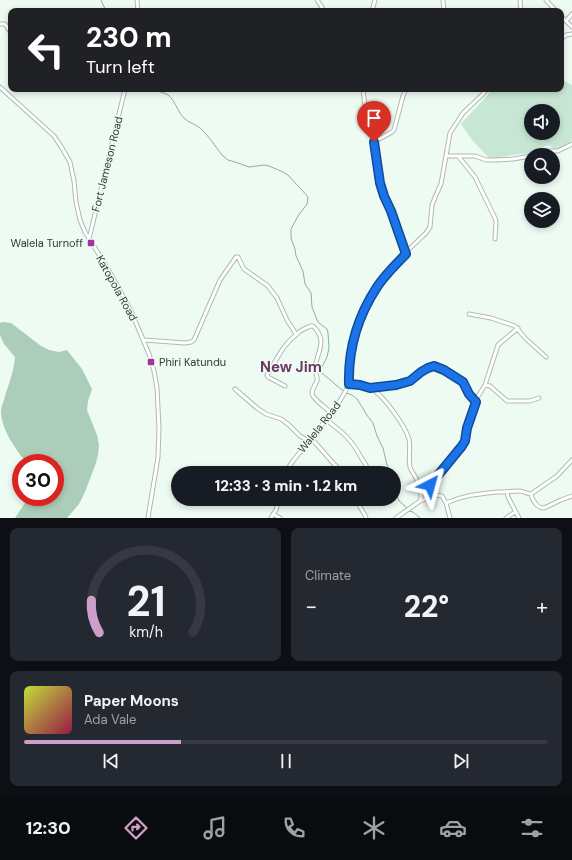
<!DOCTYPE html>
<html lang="en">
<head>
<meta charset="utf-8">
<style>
  body { margin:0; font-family:"DM Sans",sans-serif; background:#242831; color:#f1f3f6; height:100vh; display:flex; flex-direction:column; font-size:15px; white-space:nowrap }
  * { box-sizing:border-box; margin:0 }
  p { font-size:13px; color:#9ea1a6 }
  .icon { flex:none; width:22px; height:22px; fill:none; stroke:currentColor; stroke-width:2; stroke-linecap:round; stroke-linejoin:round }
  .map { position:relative; height:518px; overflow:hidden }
  .panel { display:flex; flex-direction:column; gap:10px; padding:10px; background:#0d0f14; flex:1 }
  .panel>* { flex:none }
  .top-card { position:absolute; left:8px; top:8px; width:556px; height:84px; border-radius:8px; box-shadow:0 2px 6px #0003; background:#202124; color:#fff; overflow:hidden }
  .tools { position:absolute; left:524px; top:104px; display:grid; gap:8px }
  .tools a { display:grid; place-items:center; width:36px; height:36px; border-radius:50%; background:#171b24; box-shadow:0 2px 6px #0003; font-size:20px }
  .speed { position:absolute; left:12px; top:454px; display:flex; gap:8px; font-size:20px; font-weight:700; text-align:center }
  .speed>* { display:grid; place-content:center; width:52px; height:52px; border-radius:50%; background:#171b24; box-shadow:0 2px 6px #0003; line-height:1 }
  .speed .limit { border:6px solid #d22; background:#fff; color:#111 }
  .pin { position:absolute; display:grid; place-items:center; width:34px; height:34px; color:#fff; margin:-41px -17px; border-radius:50% 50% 50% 0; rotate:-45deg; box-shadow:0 0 4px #0007 }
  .pin .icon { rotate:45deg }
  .me { position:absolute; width:44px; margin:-22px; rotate:39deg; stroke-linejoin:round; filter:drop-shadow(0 0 3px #0008) }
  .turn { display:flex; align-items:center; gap:14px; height:84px; padding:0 12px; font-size:18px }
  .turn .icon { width:52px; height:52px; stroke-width:2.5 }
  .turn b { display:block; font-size:28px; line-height:34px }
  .big { font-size:30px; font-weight:800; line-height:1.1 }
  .panel .widget { flex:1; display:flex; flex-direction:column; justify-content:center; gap:6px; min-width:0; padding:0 14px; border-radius:8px; background:#242831 }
  .panel .dial { align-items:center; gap:0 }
  .dial svg { height:104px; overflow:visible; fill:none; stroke:#363941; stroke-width:7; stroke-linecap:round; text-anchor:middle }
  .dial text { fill:#f1f3f6; stroke:none }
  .song { display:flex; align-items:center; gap:12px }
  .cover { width:48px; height:48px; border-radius:6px; background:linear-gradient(135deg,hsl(70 70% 55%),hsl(340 70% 35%)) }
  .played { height:4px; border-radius:2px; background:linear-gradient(90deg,#cd9eca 30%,#363941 30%) }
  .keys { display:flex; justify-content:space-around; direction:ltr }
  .heat { display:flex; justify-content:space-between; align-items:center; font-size:22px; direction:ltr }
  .panel .tiles { flex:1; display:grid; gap:10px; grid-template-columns:1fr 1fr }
  .widget:last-child { grid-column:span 2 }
  .trip { position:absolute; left:171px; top:466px; width:230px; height:40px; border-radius:20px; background:#171b24; box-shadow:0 2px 6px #0003; font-weight:800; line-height:40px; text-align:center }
  .menu { display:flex; height:64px; justify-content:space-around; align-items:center; background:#090b0e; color:#9ea1a6 }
  .menu .icon { width:28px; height:28px }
  .menu .active { color:#cd9eca }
  .menu b { font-size:18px; color:#f1f3f6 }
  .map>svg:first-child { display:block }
  .green { fill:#c7e6d3; fill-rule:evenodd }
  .forest { fill:#accdb9 }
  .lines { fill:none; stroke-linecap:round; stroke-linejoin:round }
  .stream { stroke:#8eaf9b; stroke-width:1 }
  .minor-casing { stroke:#aebab3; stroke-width:5 }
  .minor { stroke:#fff; stroke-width:3 }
  .route-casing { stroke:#114b97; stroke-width:10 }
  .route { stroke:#1a73e8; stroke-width:7 }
  .poi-dot { fill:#a23595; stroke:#eefbf3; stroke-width:1.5 }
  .labels { text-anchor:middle; stroke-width:3; stroke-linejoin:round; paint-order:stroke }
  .street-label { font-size:11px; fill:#343936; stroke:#eefbf3 }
  .poi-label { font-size:11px; fill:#343936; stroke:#eefbf3; text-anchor:end }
  .district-label { font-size:15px; font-weight:bold; fill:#6c3664; stroke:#eefbf3 }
</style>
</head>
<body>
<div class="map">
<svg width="572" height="518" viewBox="0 0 572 518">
  <rect width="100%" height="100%" fill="#eefbf3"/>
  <path class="green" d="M561,79L572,85V140L558,151L548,145L529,153L511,155L491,160L472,140L461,124L493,89H561ZM531,111H553V133H531Z"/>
  <path class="forest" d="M2,322L11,323L41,346L49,350L59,352L67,350L82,369L92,389L88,401L87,410L97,435L99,445L98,455L96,463L85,492L79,504L67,518H15L29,497H55V463H27C16,450 1,429 1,411C1,407 4,401 5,396C9,383 14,371 15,357L4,344L0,335V323Z"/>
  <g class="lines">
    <path class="stream" d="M101,0L106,11
      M153,89C158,92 163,92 168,95C175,100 177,111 184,118C189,123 195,124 200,128C208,135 215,146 222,155L228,160L238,163L249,167L264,165L269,166L283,172L288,175L298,186L301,189L308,197L307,204L298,216L291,229V238L295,249L296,256L303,271L305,284L311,293L312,307L317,320L319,323L327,329L328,333L329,348L327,357L322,367L321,372C326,377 331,380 336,385C339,387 340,389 344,391
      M346,393L352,395L357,399L364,410L366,414L373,423L377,436L383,448L387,465L391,473
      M394,489L399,501L405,506L409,511L413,512L420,518"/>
    <g class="minor-casing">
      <path id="minor" d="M137,0L138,11
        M317,0L322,7L319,11
        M443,0L444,11
        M520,0L521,11
        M546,0L556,11
        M372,11L375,0
        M561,16L572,27
        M566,21L572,14
        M0,24H5L11,33
        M561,39L566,35L572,34
        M0,87L54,136L62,148L70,162L74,181L76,202L80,220L85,232L108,269L131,311L149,354L154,371L157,388L159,428L158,457L148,518
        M363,89L366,116L374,142L380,183L384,196L391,211L405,253
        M374,142L392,132L394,130L403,96L406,89
        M534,155L547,151H558L572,144
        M447,156H475L486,160H495L513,159L531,156
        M458,156L475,177L495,218L496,222L495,239
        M89,239L125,89
        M469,314L491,318L515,326L525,338L546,357
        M144,340L185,343L191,342L194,340L220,280L236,257H238L244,269L268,286L277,298L287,320L296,334
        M349,384C356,385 363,385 370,388C383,394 405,426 409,439C411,448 408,458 410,467C411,471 414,474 416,478C418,483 420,487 421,492
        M485,385L490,386L507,401H530L539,398
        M285,386L268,377L267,375C277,360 282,345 297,334C300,330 306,328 311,326H313C329,341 316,353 315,369C315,373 318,377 317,381C315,386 310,391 313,396C317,402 326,408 331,413
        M370,388L387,387L405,383L410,381L428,367L433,366L444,370L463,383L469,394L476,402
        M235,389L257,408L266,414L281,419L289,425L300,436L309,441
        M326,420C343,432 352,440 362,459C365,463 368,468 368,473
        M311,438L334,464L344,473
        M285,473L293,461L336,407L344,394L349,384V371L352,347L355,334L361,317L368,303L378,286L405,253L426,233L430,227L432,205L436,195L441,184L450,133L463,113L483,94L487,89
        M507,492L508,497L519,518
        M531,494C532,500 537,508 544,508L561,500L572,496
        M358,499L360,507L365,515L366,518
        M420,501L436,495L442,496L446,503L450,518
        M446,503C465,495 477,494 497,492C505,492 512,491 519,491C524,491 527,494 531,494L557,476L572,460
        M273,514L280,518
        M271,518L276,510L279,499
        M396,518L420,501L421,497V492L430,485L437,478L462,446L465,441L467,428L477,398L485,385L498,345L518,328
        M506,518L515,512"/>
    </g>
    <use href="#minor" class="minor"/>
  </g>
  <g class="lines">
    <g class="route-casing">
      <path id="route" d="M374,142L380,183L384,196L391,211L406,254C396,264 385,275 377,287C358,316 348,350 349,384L360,385L370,388L396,385L410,381L421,372L428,368L434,366L444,370L463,382L469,394L476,402L467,428L465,441L462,446L430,485"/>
    </g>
    <use href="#route" class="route"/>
  </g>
  <g class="poi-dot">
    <rect x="87" y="239" width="8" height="8" rx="2"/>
    <rect x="147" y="358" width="8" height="8" rx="2"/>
  </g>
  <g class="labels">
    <g class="street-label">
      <text transform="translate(107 164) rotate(-76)" y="4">Fort Jameson Road</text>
      <text transform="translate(117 288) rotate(61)" y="4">Katopola Road</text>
      <text transform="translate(319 427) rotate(-52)" y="4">Walela Road</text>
    </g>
    <g class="poi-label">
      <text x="83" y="247">Walela Turnoff</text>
      <text x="159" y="366" text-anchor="start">Phiri Katundu</text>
    </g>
    <g class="district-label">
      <text x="291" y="372">New Jim</text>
    </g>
  </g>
</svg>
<div class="tools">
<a><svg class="icon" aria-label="sound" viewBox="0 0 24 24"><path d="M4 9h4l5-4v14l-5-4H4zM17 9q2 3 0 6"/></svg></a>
<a><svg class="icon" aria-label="search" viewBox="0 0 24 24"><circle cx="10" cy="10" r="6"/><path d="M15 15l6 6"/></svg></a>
<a><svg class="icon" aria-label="layers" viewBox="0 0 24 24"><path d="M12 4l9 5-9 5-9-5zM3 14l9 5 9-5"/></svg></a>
</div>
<div class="speed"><div class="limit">30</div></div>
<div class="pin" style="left:374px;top:142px;background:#d93025"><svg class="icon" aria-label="arrive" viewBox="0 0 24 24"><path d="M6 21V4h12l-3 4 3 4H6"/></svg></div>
<svg class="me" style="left:430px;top:485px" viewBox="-20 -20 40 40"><path d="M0-17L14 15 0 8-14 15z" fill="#1a73e8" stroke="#fff" stroke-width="4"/></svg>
<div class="trip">12:33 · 3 min · 1.2 km</div>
<div class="top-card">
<div class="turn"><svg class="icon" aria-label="left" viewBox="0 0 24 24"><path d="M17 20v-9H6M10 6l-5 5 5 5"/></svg><div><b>230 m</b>Turn left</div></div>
</div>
</div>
<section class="panel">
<div class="tiles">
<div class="widget dial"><svg viewBox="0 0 100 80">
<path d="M14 69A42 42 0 1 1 86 69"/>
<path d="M14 69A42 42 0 0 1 8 44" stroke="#cd9eca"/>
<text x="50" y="56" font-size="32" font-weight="700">21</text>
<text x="50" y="72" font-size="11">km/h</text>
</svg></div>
<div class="widget"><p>Climate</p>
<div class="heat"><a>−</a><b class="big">22°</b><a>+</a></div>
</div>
<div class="widget">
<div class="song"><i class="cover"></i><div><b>Paper Moons</b><p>Ada Vale</p></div></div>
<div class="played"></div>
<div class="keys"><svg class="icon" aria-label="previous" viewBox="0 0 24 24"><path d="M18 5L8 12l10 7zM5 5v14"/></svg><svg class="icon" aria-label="pause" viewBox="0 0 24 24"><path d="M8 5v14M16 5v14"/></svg><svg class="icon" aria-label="next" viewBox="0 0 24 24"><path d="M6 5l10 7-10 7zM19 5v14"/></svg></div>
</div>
</div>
</section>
<nav class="menu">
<b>12:30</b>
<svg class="icon active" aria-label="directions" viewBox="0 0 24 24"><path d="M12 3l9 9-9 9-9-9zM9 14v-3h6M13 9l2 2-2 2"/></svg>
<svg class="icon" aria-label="music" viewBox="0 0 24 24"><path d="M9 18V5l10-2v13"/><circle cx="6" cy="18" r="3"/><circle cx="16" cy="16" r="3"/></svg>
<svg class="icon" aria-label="phone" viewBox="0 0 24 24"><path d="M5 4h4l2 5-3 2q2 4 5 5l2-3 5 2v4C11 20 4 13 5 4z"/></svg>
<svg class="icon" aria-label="climate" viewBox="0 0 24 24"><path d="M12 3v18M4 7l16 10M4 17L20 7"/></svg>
<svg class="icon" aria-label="car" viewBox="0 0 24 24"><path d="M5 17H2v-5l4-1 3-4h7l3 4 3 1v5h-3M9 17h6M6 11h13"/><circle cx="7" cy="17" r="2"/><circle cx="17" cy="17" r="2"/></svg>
<svg class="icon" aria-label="filters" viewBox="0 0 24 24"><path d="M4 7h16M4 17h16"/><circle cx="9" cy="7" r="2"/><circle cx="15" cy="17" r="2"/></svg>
</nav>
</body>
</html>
